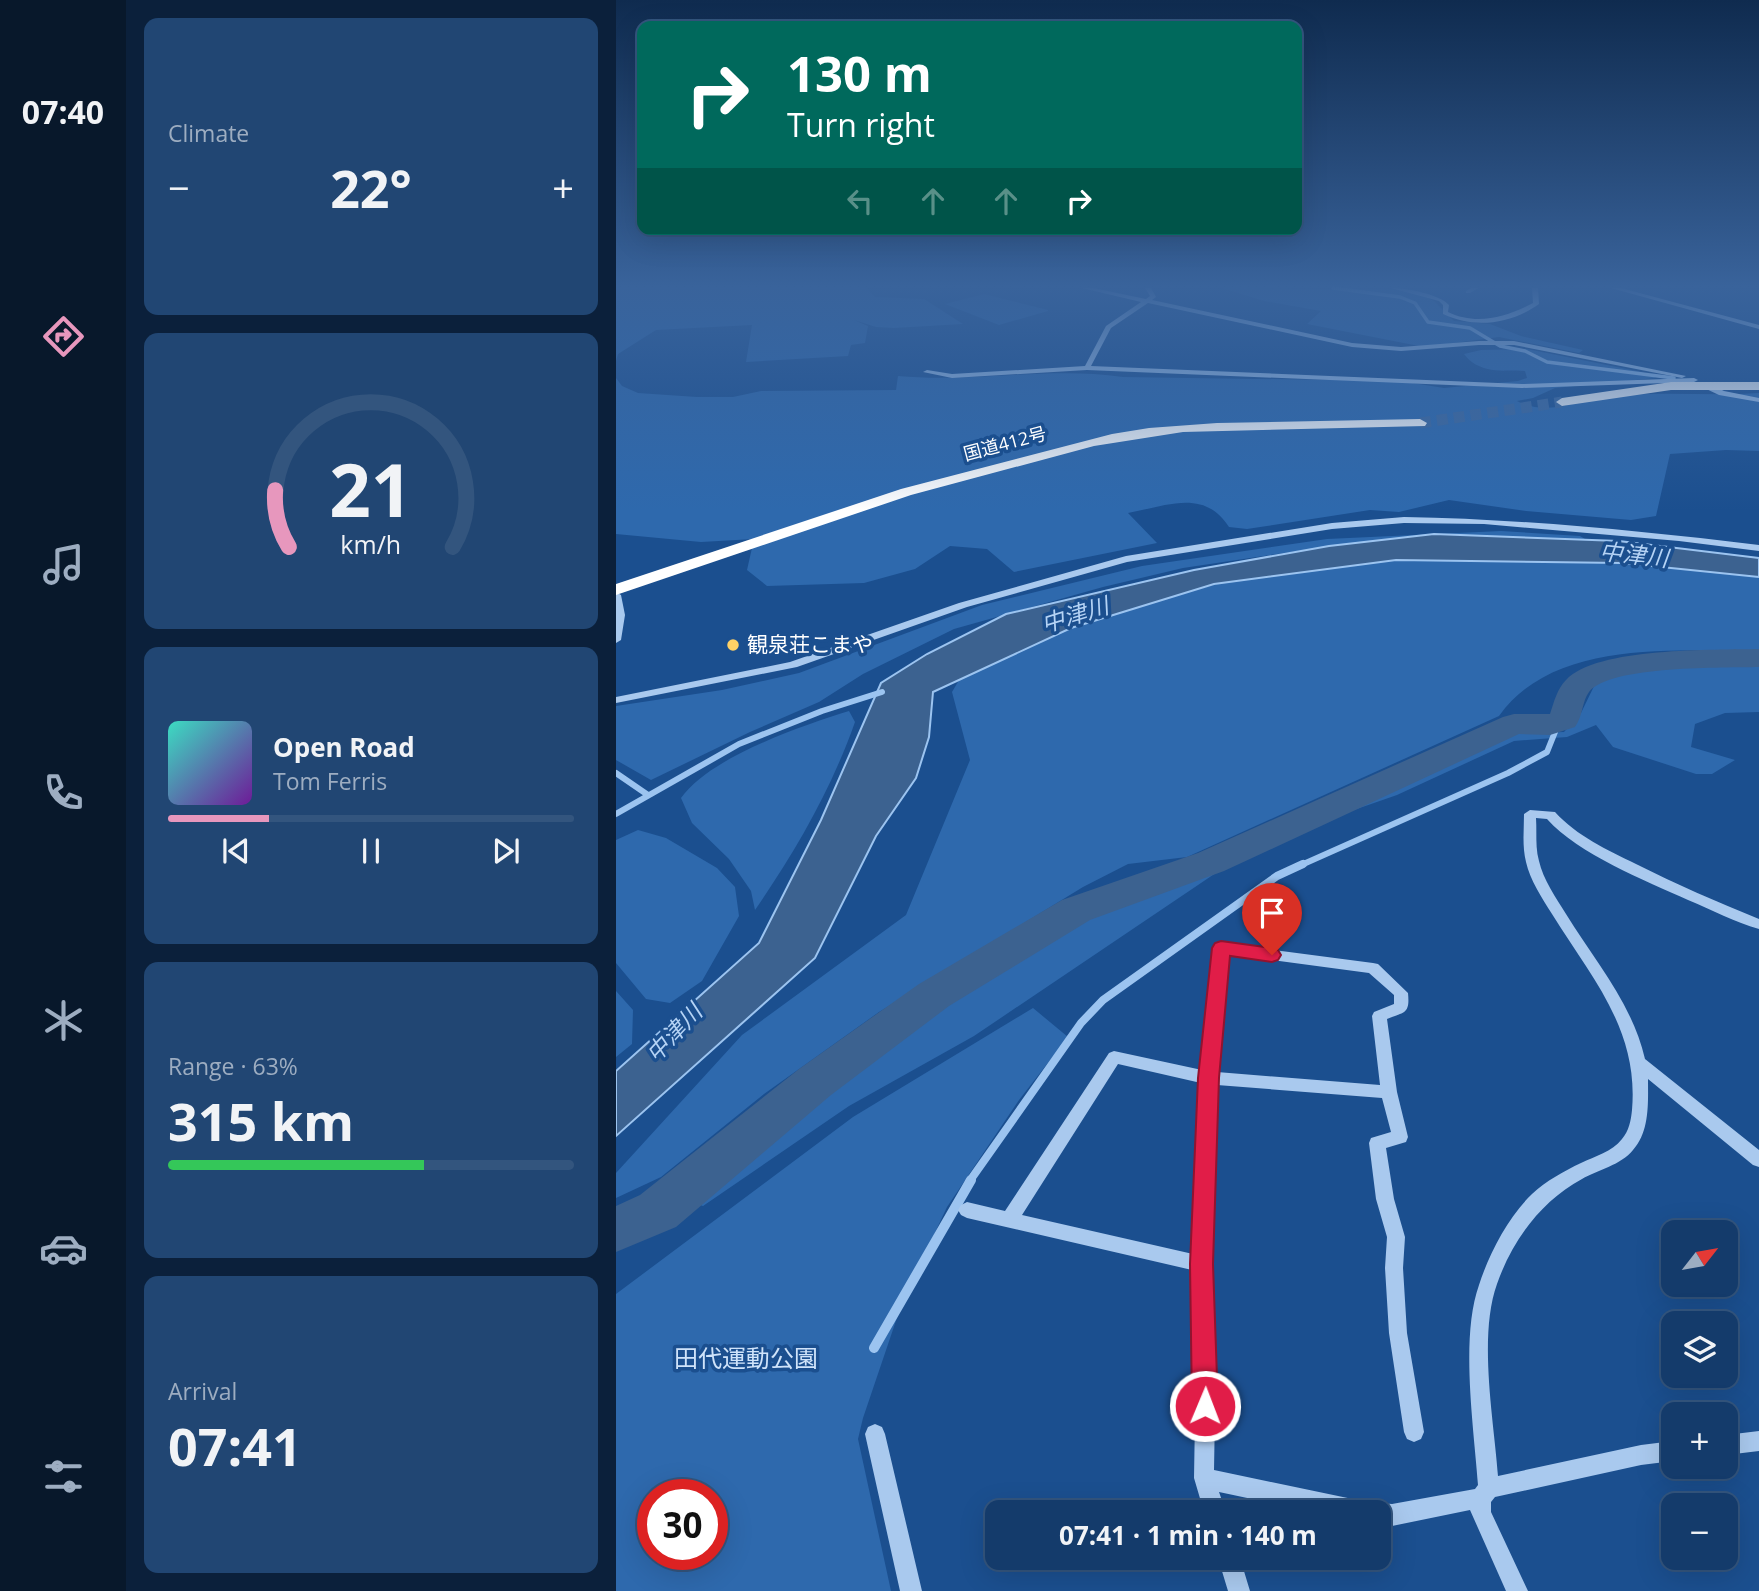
<!DOCTYPE html>
<html lang="en">
<head>
<meta charset="utf-8">
<style>
  body { margin:0; font-family:"Open Sans","Noto Sans JP",sans-serif; background:#214673; color:#f1f3f6; height:100vh; display:flex; flex-direction:column; font-size:26px; white-space:nowrap }
  * { box-sizing:border-box; margin:0 }
  p { font-size:23px; color:#9dadc1 }
  .icon { flex:none; width:38px; height:38px; fill:none; stroke:currentColor; stroke-width:2; stroke-linecap:round; stroke-linejoin:round }
  .map { position:relative; flex:1; overflow:hidden }
  .drawer { display:flex; flex-direction:column; gap:18px; padding:18px; background:#0b203b; width:490px }
  .drawer>* { flex:none }
  .top-card { position:absolute; left:21px; top:21px; width:665px; height:214px; border-radius:14px; box-shadow:0 7px 28px #0002,0 0 0 2px #33557e; background:#00695c; color:#fff; overflow:hidden }
  .needle { width:46px; rotate:59deg }
  .tools { position:absolute; left:1045px; top:1220px; display:grid; gap:14px }
  .tools a { display:grid; place-items:center; width:77px; height:77px; border-radius:14px; background:#143b6b; box-shadow:0 7px 28px #0002,0 0 0 2px #33557e; font-size:35px }
  .speed { position:absolute; left:21px; top:1479px; display:flex; gap:14px; font-size:35px; font-weight:700; text-align:center }
  .speed>* { display:grid; place-content:center; width:91px; height:91px; border-radius:50%; background:#143b6b; box-shadow:0 7px 28px #0002,0 0 0 2px #33557e; line-height:1 }
  .speed .limit { border:10px solid #d22; background:#fff; color:#111 }
  .pin { position:absolute; display:grid; place-items:center; width:60px; height:60px; color:#fff; margin:-72px -30px; border-radius:50% 50% 50% 0; rotate:-45deg; box-shadow:0 0 7px #0007 }
  .pin .icon { rotate:45deg }
  .me { position:absolute; width:77px; margin:-38px; rotate:1deg; stroke-linejoin:round; filter:drop-shadow(0 0 5px #0008) }
  .turn { display:flex; align-items:center; gap:24px; height:147px; padding:0 35px; font-size:32px }
  .turn .icon { width:91px; height:91px; stroke-width:2.5 }
  .turn b { display:block; font-size:49px; line-height:60px }
  .lanes { display:flex; align-items:center; height:66px; padding:0 35px; background:#0003; justify-content:center; gap:35px; direction:ltr }
  .lanes .off { opacity:.35 }
  .big { font-size:52px; font-weight:700; line-height:1.1 }
  .drawer .card { flex:1; display:flex; flex-direction:column; justify-content:center; gap:10px; min-width:0; padding:0 24px; border-radius:14px; background:#214673 }
  .drawer .dial { align-items:center; gap:0 }
  .dial svg { height:182px; overflow:visible; fill:none; stroke:#33557e; stroke-width:7; stroke-linecap:round; text-anchor:middle }
  .dial text { fill:#f1f3f6; stroke:none }
  .song { display:flex; align-items:center; gap:21px }
  .cover { width:84px; height:84px; border-radius:10px; background:linear-gradient(135deg,hsl(170 70% 55%),hsl(280 70% 35%)) }
  .played { height:7px; border-radius:4px; background:linear-gradient(90deg,#e797bd 25%,#33557e 25%) }
  .keys { display:flex; justify-content:space-around; direction:ltr }
  .heat { display:flex; justify-content:space-between; align-items:center; font-size:38px; direction:ltr }
  .charge { height:10px; border-radius:5px; background:linear-gradient(90deg,#34c759 63%,#33557e 0) }
  .trip { position:absolute; left:369px; top:1500px; width:406px; height:70px; border-radius:14px; background:#143b6b; box-shadow:0 7px 28px #0002,0 0 0 2px #33557e; font-weight:700; line-height:70px; text-align:center }
  main { display:flex; flex:1; min-height:0 }
  .tab-bar { display:flex; flex-direction:column; width:126px; justify-content:space-around; align-items:center; background:#08182b; color:#9dadc1 }
  .tab-bar .icon { width:49px; height:49px }
  .tab-bar .current { color:#e797bd }
  .tab-bar b { font-size:32px; color:#f1f3f6 }
  .map>svg:first-child { display:block }
  .green { fill:#2e69ad; fill-rule:evenodd }
  .water { fill:#3c6290; stroke:#9cc4f0; stroke-width:2 }
  .lines { fill:none; stroke-linecap:round; stroke-linejoin:round }
  .stream-far3 { stroke:#9cc4f0; stroke-width:3.5 }
  .stream-far2 { stroke:#9cc4f0; stroke-width:6 }
  .stream-far1 { stroke:#9cc4f0; stroke-width:8 }
  .stream { stroke:#9cc4f0; stroke-width:10 }
  .river { fill:#3c6290; fill-rule:evenodd }
  .highway-tunnel { stroke:#3d69a0; stroke-width:11; stroke-dasharray:11 6; stroke-linecap:butt }
  .minor { fill:#a9c9ee; fill-rule:evenodd }
  .highway { fill:#fff; fill-rule:evenodd }
  .route { fill:#e11d48; stroke:#92132f; stroke-width:2 }
  .poi-dot { fill:#ffd166; stroke:#1b4f8f; stroke-width:2.5 }
  .labels { text-anchor:middle; stroke-width:7; stroke-linejoin:round; paint-order:stroke }
  .far-street-label { font-size:18px; fill:#fff; stroke:#1b4f8f }
  .poi-label { font-size:21px; fill:#fff; stroke:#1b4f8f; text-anchor:start }
  .water-label { font-size:23px; font-style:italic; fill:#b5d3f5; stroke:#1b4f8f }
  .near-park-label { font-size:24px; fill:#cfe3fa; stroke:#1b4f8f }
</style>
</head>
<body>
<main>
<nav class="tab-bar">
<b>07:40</b>
<svg class="icon current" aria-label="directions" viewBox="0 0 24 24"><path d="M12 3l9 9-9 9-9-9zM9 14v-3h6M13 9l2 2-2 2"/></svg>
<svg class="icon" aria-label="music" viewBox="0 0 24 24"><path d="M9 18V5l10-2v13"/><circle cx="6" cy="18" r="3"/><circle cx="16" cy="16" r="3"/></svg>
<svg class="icon" aria-label="phone" viewBox="0 0 24 24"><path d="M5 4h4l2 5-3 2q2 4 5 5l2-3 5 2v4C11 20 4 13 5 4z"/></svg>
<svg class="icon" aria-label="climate" viewBox="0 0 24 24"><path d="M12 3v18M4 7l16 10M4 17L20 7"/></svg>
<svg class="icon" aria-label="car" viewBox="0 0 24 24"><path d="M5 17H2v-5l4-1 3-4h7l3 4 3 1v5h-3M9 17h6M6 11h13"/><circle cx="7" cy="17" r="2"/><circle cx="17" cy="17" r="2"/></svg>
<svg class="icon" aria-label="filters" viewBox="0 0 24 24"><path d="M4 7h16M4 17h16"/><circle cx="9" cy="7" r="2"/><circle cx="15" cy="17" r="2"/></svg>
</nav>
<section class="drawer">
<div class="card"><p>Climate</p>
<div class="heat"><a>−</a><b class="big">22°</b><a>+</a></div>
</div>
<div class="card dial"><svg viewBox="0 0 100 80">
<path d="M14 69A42 42 0 1 1 86 69"/>
<path d="M14 69A42 42 0 0 1 8 44" stroke="#e797bd"/>
<text x="50" y="56" font-size="32" font-weight="700">21</text>
<text x="50" y="72" font-size="11">km/h</text>
</svg></div>
<div class="card">
<div class="song"><i class="cover"></i><div><b>Open Road</b><p>Tom Ferris</p></div></div>
<div class="played"></div>
<div class="keys"><svg class="icon" aria-label="previous" viewBox="0 0 24 24"><path d="M18 5L8 12l10 7zM5 5v14"/></svg><svg class="icon" aria-label="pause" viewBox="0 0 24 24"><path d="M8 5v14M16 5v14"/></svg><svg class="icon" aria-label="next" viewBox="0 0 24 24"><path d="M6 5l10 7-10 7zM19 5v14"/></svg></div>
</div>
<div class="card"><p>Range · 63%</p><b class="big">315 km</b><div class="charge"></div></div>
<div class="card"><p>Arrival</p><b class="big">07:41</b></div>
</section>
<div class="map">
<svg width="1143" height="1591" viewBox="0 0 1143 1591">
  <rect width="100%" height="100%" fill="#1b4f8f"/>
  <path class="green" d="M0,288H250L259,297L308,299L347,324L278,328L260,327L238,320L252,326L249,343L235,345L232,356L130,362L136,325L40,330L2,354L0,361Z
    M606,288L797,290L818,301L838,321L874,324L905,336L967,350L963,353L883,337L808,347L691,324L705,311L648,301Z
    M368,294L432,310V311L383,325L329,304Z
    M911,349L1026,372L1040,378L939,388L917,398L901,401C928,415 952,404 980,399C1035,389 1088,397 1143,393V451L1110,450L1054,454L1040,516L1015,520L910,511L833,500L783,512L754,510L631,529L613,527C588,488 551,506 512,513L541,543L398,572L371,549L334,546L299,569L248,583L151,586L131,570L138,539L85,542L0,534V378L6,386L22,393L81,397H117L145,391L280,390L282,376C358,383 432,366 507,377L784,381L828,388L902,381L911,378L909,371C886,370 863,374 848,354L865,350Z
    M885,531L964,536L974,542L777,540L729,544L567,568L487,587L338,629L247,674L203,702L134,732L35,780L0,760V706L106,690L183,673L366,605L526,566L711,539Z
    M837,555L1041,565L1143,576V650C1058,652 939,638 883,716L571,857L512,864L467,887L263,1012L148,1094L45,1177L0,1198V1173L126,1035L290,915L354,760L336,692L346,675L422,640L515,608L605,583L702,566Z
    M1143,662V712L1109,713L1079,724L1075,747L1119,760L1096,774H1080L997,747L980,725L951,737L898,741L781,795L735,811L731,805L889,734L948,732L965,713L981,680L1051,665Z
    M233,711L239,722C215,790 179,852 139,910L135,891L113,859L76,823L65,798C94,757 185,726 233,711Z
    M22,830L50,838L101,868L119,887L123,916L86,981L54,1003L30,999L0,963V840Z
    M628,854L358,1036L233,1106L87,1206L70,1200L146,1133L209,1085L373,974L474,912Z
    M0,991L17,1010L16,1044L0,1057Z
    M417,1008L452,1037L403,1100L331,1207L286,1303L247,1418L242,1439L275,1591H0V1294L237,1117ZM96,1494V1554H37V1494Z"/>
  <path class="water" d="M818,534L1003,541L1143,558V577L1006,563L780,560L598,584L455,628L317,692L313,737L300,778L260,836L199,958L0,1136V1071L143,943L205,820L265,683L311,654L390,614L578,570L713,546Z"/>
  <g class="lines">
    <path class="stream-far3" d="M717,288L784,297L799,303L812,322L854,328L884,346L909,351L931,362L1058,378"/>
    <path class="stream-far2" d="M0,773L32,795
      M0,814L123,744L206,711L266,692
      M683,866L892,773L931,752L943,722"/>
    <path class="stream-far1" d="M353,1182L465,1023L487,1000L661,876L687,864"/>
    <path class="stream" d="M258,1348L355,1180"/>
    <path class="river" d="M1143,649V667C1109,668 994,665 973,692C966,701 967,716 959,727L934,735L903,734L608,871L474,920L333,1006L215,1095L60,1227L0,1252V1206L24,1195L183,1069L303,984L446,900L582,853L887,717L898,714H934C938,702 941,689 950,680C980,647 1099,650 1143,649Z"/>
    <path class="highway-tunnel" d="M804,423L946,402"/>
    <path class="minor" d="M466,288H477L530,299L534,296L529,288H535L540,297L536,300L736,343L785,347L863,341H898L1070,376L1066,378L898,345H863L785,351L736,347L532,303L495,328L475,366L906,384L1078,378L1082,380L1078,382L906,388L471,370L336,378L307,372L311,370L336,374L469,366L490,326L525,302Z
      M775,288C790,288 823,294 833,305L832,312C861,326 890,317 917,303L916,288H922L923,304C895,324 858,329 827,314V305L823,301Z
      M855,288H862L854,293H850V291Z
      M995,288H1005L1143,325V329Z
      M1084,382H1090L1108,391L1143,398V402L1103,395L1084,386Z
      M788,517C907,519 1025,531 1143,545V551L1063,541L868,524L788,523L716,529L511,562L351,607L181,667L0,703V697L174,662L343,603L510,556L716,523Z
      M0,592L5,595L9,615L5,640L0,643Z
      M914,810L939,812C961,836 991,850 1020,864C1060,884 1101,902 1143,919V929C1119,922 1096,910 1072,900C1030,881 962,854 931,819L920,818C921,832 919,847 923,861C927,879 940,898 950,914C979,961 1016,1003 1029,1059L1143,1150V1167L1137,1165L1032,1079C1032,1103 1034,1131 1017,1150C1005,1165 982,1170 966,1179C925,1201 896,1241 881,1284C862,1337 878,1420 882,1476L1025,1445L1057,1441V1461L1025,1465L879,1497L875,1502V1512L912,1591H890L854,1510L776,1526L763,1525V1512H697L603,1492L610,1512H588L578,1478L580,1357L576,1270L351,1218L345,1215L342,1210L345,1205L351,1202L389,1211L493,1053L498,1051L586,1070L598,948L600,944L605,943L757,963L762,964L792,993C794,1014 789,1012 771,1019L781,1092L792,1137L790,1142L770,1148L778,1199L789,1237L787,1268L791,1333L808,1432L805,1439L798,1442L791,1439L788,1432L773,1333L769,1268L771,1237L760,1199L753,1143L755,1138L775,1132L766,1098L601,1085L594,1264L600,1357L598,1470L746,1501L753,1505L755,1508L763,1503L776,1504L859,1489L862,1485C858,1428 844,1338 863,1285C873,1254 892,1217 916,1194C930,1181 948,1171 965,1163C979,1156 996,1152 1006,1139C1013,1131 1015,1120 1016,1110C1023,1029 975,977 936,914C926,898 914,880 910,862C906,846 908,830 908,814ZM612,954L753,973L778,995V1004L758,1012L756,1016L764,1085L601,1072ZM502,1064L585,1083L577,1254L406,1215Z
      M259,1424L266,1427L269,1434L306,1591H284L249,1434L252,1427Z
      M1143,1431V1451L1110,1455V1435Z
      M602,1558H624L634,1591H612Z"/>
    <path class="highway" d="M1055,382H1143V390H1055L946,406L940,402L946,398Z
      M804,419L811,423L809,426L567,432L478,446L295,495L0,595V584L285,489L496,434L533,428L601,423Z"/>
  </g>
  <linearGradient id="sky" x2="0" y2="1"><stop stop-color="#0f2b4f"/><stop offset="0.56" stop-color="#39639b"/><stop offset="1" stop-color="#39639b" stop-opacity="0"/></linearGradient>
  <rect width="1143" height="511" fill="url(#sky)"/>
  <path class="route" d="M605,941L656,948L662,950L665,955L662,960L656,962L614,956L603,1078L597,1264L602,1406L598,1415L589,1418L580,1415L576,1406L574,1264L582,1078L596,948L599,943Z"/>
  <circle class="poi-dot" cx="117" cy="645" r="7"/>
  <g class="labels">
    <g class="far-street-label">
      <text transform="translate(389 444) rotate(-15)" y="6">国道412号</text>
    </g>
    <g class="poi-label">
      <text x="131" y="652">観泉荘こまや</text>
    </g>
    <g class="water-label">
      <text transform="translate(1018 555) rotate(6)" y="8">中津川</text>
      <text transform="translate(459 615) rotate(-17)" y="8">中津川</text>
      <text transform="translate(58 1033) rotate(-47)" y="8">中津川</text>
    </g>
    <g class="near-park-label">
      <text x="130" y="1367">田代運動公園</text>
    </g>
  </g>
</svg>
<div class="tools">
<a><svg class="needle" viewBox="-14 -14 28 28"><path d="M0-13l5 13h-10z" fill="#e53935"/><path d="M0 13l5-13h-10z" fill="#9dadc1"/></svg></a>
<a><svg class="icon" aria-label="layers" viewBox="0 0 24 24"><path d="M12 4l9 5-9 5-9-5zM3 14l9 5 9-5"/></svg></a>
<a>+</a>
<a>−</a>
</div>
<div class="speed"><div class="limit">30</div></div>
<div class="pin" style="left:656px;top:955px;background:#d93025"><svg class="icon" aria-label="arrive" viewBox="0 0 24 24"><path d="M6 21V4h12l-3 4 3 4H6"/></svg></div>
<svg class="me" style="left:589px;top:1406px" viewBox="-20 -20 40 40"><circle r="17" fill="#e11d48" stroke="#fff" stroke-width="3"/><path d="M0-11L8 9 0 5-8 9z" fill="#fff"/></svg>
<div class="trip">07:41 · 1 min · 140 m</div>
<div class="top-card">
<div class="turn"><svg class="icon" aria-label="right" viewBox="0 0 24 24"><path d="M7 20v-9h11M14 6l5 5-5 5"/></svg><div><b>130 m</b>Turn right</div></div>
<div class="lanes"><svg class="icon off" aria-label="left" viewBox="0 0 24 24"><path d="M17 20v-9H6M10 6l-5 5 5 5"/></svg><svg class="icon off" aria-label="ahead" viewBox="0 0 24 24"><path d="M12 20V5M6 11l6-6 6 6"/></svg><svg class="icon off" aria-label="ahead" viewBox="0 0 24 24"><path d="M12 20V5M6 11l6-6 6 6"/></svg><svg class="icon" aria-label="right" viewBox="0 0 24 24"><path d="M7 20v-9h11M14 6l5 5-5 5"/></svg></div>
</div>
</div>
</main>
</body>
</html>
